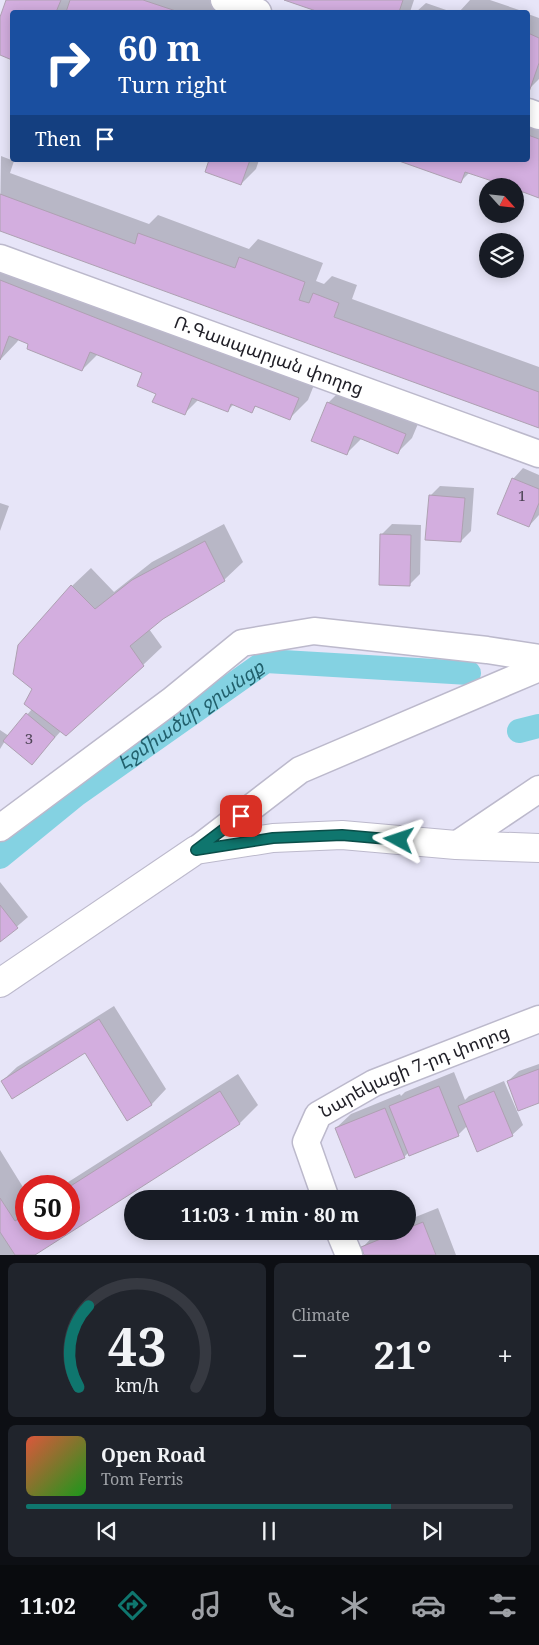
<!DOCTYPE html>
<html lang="en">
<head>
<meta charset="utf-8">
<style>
  body { margin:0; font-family:"Noto Serif","Noto Sans Armenian",serif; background:#20242c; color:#f1f3f6; height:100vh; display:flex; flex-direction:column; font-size:19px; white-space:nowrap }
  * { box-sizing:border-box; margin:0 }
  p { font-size:16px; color:#9ea1a6 }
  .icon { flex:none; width:28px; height:28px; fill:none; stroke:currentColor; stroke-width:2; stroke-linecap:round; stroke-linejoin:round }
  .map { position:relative; height:1255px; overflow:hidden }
  .drawer { display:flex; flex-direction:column; gap:8px; padding:8px; background:#0d0f14; flex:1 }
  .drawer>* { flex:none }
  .top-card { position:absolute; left:10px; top:10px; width:520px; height:152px; border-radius:5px; box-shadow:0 2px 12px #0003; background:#1a4fa0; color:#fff; overflow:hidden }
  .needle { width:32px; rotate:117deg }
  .buttons { position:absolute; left:479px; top:178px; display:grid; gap:10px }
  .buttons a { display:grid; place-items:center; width:45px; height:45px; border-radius:50%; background:#171b24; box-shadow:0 2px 12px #0003; font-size:25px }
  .speed { position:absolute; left:15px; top:1175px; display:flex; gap:10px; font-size:25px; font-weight:700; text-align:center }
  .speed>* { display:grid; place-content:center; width:65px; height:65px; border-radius:50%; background:#171b24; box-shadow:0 2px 12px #0003; line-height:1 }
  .speed .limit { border:8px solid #d22; background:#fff; color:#111 }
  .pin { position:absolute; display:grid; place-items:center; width:42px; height:42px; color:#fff; margin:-21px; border-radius:10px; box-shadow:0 2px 8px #0006 }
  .me { position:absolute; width:55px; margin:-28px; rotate:275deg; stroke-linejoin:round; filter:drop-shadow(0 0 4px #0008) }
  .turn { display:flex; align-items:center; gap:18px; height:105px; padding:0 25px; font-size:22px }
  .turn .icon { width:65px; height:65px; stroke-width:2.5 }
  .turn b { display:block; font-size:35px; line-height:42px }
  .then { display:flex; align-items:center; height:48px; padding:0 25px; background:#0003; gap:10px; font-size:19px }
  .big { font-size:38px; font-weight:700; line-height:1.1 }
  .drawer .tile { flex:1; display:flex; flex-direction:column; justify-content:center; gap:8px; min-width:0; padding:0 18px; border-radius:8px; background:#20242c }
  .drawer .dial { align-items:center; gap:0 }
  .dial svg { height:130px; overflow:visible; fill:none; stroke:#363941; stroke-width:7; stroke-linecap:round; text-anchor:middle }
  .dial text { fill:#f1f3f6; stroke:none }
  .song { display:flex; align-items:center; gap:15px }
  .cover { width:60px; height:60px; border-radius:8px; background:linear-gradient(135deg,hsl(10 70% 55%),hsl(120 70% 35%)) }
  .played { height:5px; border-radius:2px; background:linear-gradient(90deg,#0f766e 75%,#363941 75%) }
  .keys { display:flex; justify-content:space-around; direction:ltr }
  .heat { display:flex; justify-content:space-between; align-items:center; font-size:28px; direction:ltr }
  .drawer .tiles { flex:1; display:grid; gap:8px; grid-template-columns:1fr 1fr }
  .tile:last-child { grid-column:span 2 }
  .trip { position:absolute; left:124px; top:1190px; width:292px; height:50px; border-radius:25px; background:#171b24; box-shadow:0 2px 12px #0003; font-weight:700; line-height:50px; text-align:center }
  .tab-bar { display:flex; height:80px; justify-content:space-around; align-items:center; background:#090b0e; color:#9ea1a6 }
  .tab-bar .icon { width:35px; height:35px }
  .tab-bar .current { color:#0f766e }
  .tab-bar b { font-size:22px; color:#f1f3f6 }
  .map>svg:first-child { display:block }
  .shadow { fill:#0003 }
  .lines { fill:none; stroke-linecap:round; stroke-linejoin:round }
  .canal { stroke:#84d2e2; stroke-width:24 }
  .building { fill:#d3aedf; stroke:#aea1b2 }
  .minor-casing { stroke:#bcb9cc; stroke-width:29 }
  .secondary-casing { stroke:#bcb9cc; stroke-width:30 }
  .minor { stroke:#fff; stroke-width:26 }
  .secondary { stroke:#fff; stroke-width:28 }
  .route-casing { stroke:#0a4d48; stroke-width:12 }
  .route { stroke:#0f766e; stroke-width:9 }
  .labels { text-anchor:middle; stroke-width:5; stroke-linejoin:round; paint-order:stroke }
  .number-label { font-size:15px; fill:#4e4456 }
  .street-label { font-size:18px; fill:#212028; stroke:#fff }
  .water-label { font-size:19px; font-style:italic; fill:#21606c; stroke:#fff }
</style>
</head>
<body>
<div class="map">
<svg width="539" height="1255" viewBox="0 0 539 1255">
  <rect width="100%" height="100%" fill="#e7e5f8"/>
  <path class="shadow" d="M8,0H213L249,12H12V58L0,54V20Z
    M288,0H414L410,12H322Z
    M470,0H490L525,12H459Z
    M426,3L452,12H416Z
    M528,14L539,18V79L528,90Z
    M528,111L539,115V196L515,188V186H510L470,172L460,182L401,160H528Z
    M1,156L14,161L10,173L149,224L158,215L249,249L258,239L323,263L316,281L324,284L332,276L357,285L352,299L539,367V427L0,230Z
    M210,160H259L256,169L241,184Z
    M0,255L316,380L308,400L290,418L257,405L252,411L234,404L227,411L199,399L185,413L157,393L144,373L98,354L82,370L19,339L17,342L0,360Z
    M343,388L420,419L412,438L397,453L361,439L346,454L328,403Z
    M523,468L539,475V515L529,526L513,479Z
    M440,486L474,488L471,531L461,541L430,496Z
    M0,503L9,506L0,531Z
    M224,524L243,562L224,580L163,618L149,629L162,647L143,665L61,731L32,763L5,741L0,749V730L9,736L32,709L34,689L72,586L91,568L114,592L152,562Z
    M392,524L421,525L420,574L409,585L381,535Z
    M0,882L28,917L0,941Z
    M114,1006L166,1089L152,1104L127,1119L85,1051L2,1081L17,1067Z
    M539,1064V1102L508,1081L519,1071Z
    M454,1072L465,1100L469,1096L504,1081L523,1125L512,1135L467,1126L458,1135L409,1152L404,1157L336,1128L351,1114L400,1094L401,1096L405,1092Z
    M238,1074L258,1105L240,1123L32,1255H0V1150L26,1192V1229H69V1186H62Z
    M438,1208L456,1255H366L363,1247L377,1232L408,1231V1220Z"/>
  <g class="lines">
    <g class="canal">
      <path d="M519,731L539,726"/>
      <path id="s1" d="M0,857L76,795L266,661L469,673"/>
    </g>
  </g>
  <path class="building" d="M6,0H61L56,12H12V60L0,55V17Z
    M70,0H143L179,12H66Z
    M284,0H403L399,12H319Z
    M528,33L539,38V63L529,92Z
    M528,135L539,139V198L515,189V186H507L465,172L461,183L399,161L400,160H528Z
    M209,160H250L241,185L205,172Z
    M0,194L135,244L138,233L235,268L239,257L305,282L299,300L309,303L313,293L339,303L334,317L539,392V428L0,231Z
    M0,280L299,398L290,420L255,406L252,413L231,404L228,412L192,398L185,415L152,402L156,394L137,386L142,373L90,352L82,371L27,349L28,344L9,336L0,360Z
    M327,402L406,434L398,454L354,436L347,455L311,441Z
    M512,478L539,489V503L529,527L497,514Z
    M429,495L465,498L461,542L425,540Z
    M380,534L411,535L410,586L379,585Z
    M205,541L225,581L163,619L130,646L144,666L66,736L24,704L32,689L13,674L18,645L71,585L95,609L132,580Z
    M26,713L55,737L32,765L3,741Z
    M0,905L18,928L0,942Z
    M99,1019L152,1105L127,1121L85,1053L12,1099L1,1081Z
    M539,1069V1103L518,1111L507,1081Z
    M439,1086L459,1136L409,1156L389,1106Z
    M220,1091L240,1124L35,1255H15L0,1232V1198L15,1221L26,1214V1229H69V1187Z
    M494,1091L513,1136L477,1152L458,1106Z
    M385,1108L405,1158L355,1178L335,1128Z
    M423,1222L436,1255H364L361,1247L400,1231H408V1228Z"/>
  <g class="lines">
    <g class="minor-casing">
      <g id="minor">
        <path d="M224,0L258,12"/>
        <path d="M528,112L539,116"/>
        <path id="s2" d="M0,258L539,454"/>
        <path d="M0,828L171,701L242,643L314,631L487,650L539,658"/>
        <path d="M456,845L539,789"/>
        <path d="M196,850L300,770L539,668"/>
        <path id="s3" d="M326,1199L306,1142L318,1115L374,1083L539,1019"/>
        <path d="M339,1231L349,1255"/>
      </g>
    </g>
    <g class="secondary-casing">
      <path id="secondary" d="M0,983L196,850L273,838L342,835L456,845L539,848"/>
    </g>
    <use href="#minor" class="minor"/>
    <use href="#secondary" class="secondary"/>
  </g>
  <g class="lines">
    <g class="route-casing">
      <path id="route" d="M241,816L196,850L273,838L342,835L399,840"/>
    </g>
    <use href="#route" class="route"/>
  </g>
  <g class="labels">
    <g class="number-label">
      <text x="522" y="501">1</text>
      <text x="29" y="744">3</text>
    </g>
    <g class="street-label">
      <text dy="6" stroke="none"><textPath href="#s2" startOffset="286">Ռ.Գասպարյան փողոց</textPath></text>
      <text dy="6" stroke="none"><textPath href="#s3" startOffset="196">Նարեկացի 7-րդ փողոց</textPath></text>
    </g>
    <g class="water-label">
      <text dy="7" stroke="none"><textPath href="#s1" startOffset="238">Էջմիածնի ջրանցք</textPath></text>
    </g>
  </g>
</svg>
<div class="buttons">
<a><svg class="needle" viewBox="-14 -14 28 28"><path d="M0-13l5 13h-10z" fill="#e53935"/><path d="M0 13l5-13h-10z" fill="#9ea1a6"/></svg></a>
<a><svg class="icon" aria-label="layers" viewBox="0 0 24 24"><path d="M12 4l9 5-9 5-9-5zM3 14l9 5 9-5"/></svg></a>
</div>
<div class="speed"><div class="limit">50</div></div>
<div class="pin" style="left:241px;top:816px;background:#d93025"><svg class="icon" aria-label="arrive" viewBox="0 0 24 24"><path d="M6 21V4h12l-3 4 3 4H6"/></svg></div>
<svg class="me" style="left:399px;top:840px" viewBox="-20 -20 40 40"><path d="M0-17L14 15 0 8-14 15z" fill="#0f766e" stroke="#fff" stroke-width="4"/></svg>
<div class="trip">11:03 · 1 min · 80 m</div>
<div class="top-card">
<div class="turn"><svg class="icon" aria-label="right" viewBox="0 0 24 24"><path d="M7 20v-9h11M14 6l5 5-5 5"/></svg><div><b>60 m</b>Turn right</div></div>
<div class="then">Then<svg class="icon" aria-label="arrive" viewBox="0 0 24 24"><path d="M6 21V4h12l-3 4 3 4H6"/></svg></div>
</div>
</div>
<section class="drawer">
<div class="tiles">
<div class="tile dial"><svg viewBox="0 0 100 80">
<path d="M14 69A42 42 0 1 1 86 69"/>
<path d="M14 69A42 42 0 0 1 20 19" stroke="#0f766e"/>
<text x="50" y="56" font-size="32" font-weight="700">43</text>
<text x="50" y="72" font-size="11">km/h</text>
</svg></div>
<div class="tile"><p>Climate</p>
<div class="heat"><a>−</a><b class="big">21°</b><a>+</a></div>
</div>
<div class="tile">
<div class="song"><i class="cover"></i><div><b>Open Road</b><p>Tom Ferris</p></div></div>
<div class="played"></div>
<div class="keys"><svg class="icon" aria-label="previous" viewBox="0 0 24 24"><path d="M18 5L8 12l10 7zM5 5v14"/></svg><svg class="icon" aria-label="pause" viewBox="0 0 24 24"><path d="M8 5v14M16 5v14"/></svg><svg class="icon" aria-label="next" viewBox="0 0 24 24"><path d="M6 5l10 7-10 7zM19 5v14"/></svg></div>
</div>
</div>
</section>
<nav class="tab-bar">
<b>11:02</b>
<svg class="icon current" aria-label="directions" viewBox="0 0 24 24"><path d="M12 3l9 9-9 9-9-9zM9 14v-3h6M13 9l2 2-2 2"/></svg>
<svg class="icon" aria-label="music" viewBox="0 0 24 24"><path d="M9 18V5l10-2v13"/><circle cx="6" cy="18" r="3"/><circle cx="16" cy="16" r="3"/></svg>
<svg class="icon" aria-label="phone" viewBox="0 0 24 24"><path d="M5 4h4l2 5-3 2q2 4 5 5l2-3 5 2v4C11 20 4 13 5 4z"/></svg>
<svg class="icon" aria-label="climate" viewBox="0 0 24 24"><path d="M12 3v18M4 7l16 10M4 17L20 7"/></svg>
<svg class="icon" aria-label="car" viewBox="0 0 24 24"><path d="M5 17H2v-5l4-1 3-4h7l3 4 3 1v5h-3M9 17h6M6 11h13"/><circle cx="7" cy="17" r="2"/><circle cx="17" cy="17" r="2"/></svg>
<svg class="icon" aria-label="filters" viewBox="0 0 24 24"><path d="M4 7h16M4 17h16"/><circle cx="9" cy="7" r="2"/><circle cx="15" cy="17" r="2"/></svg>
</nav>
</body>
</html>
